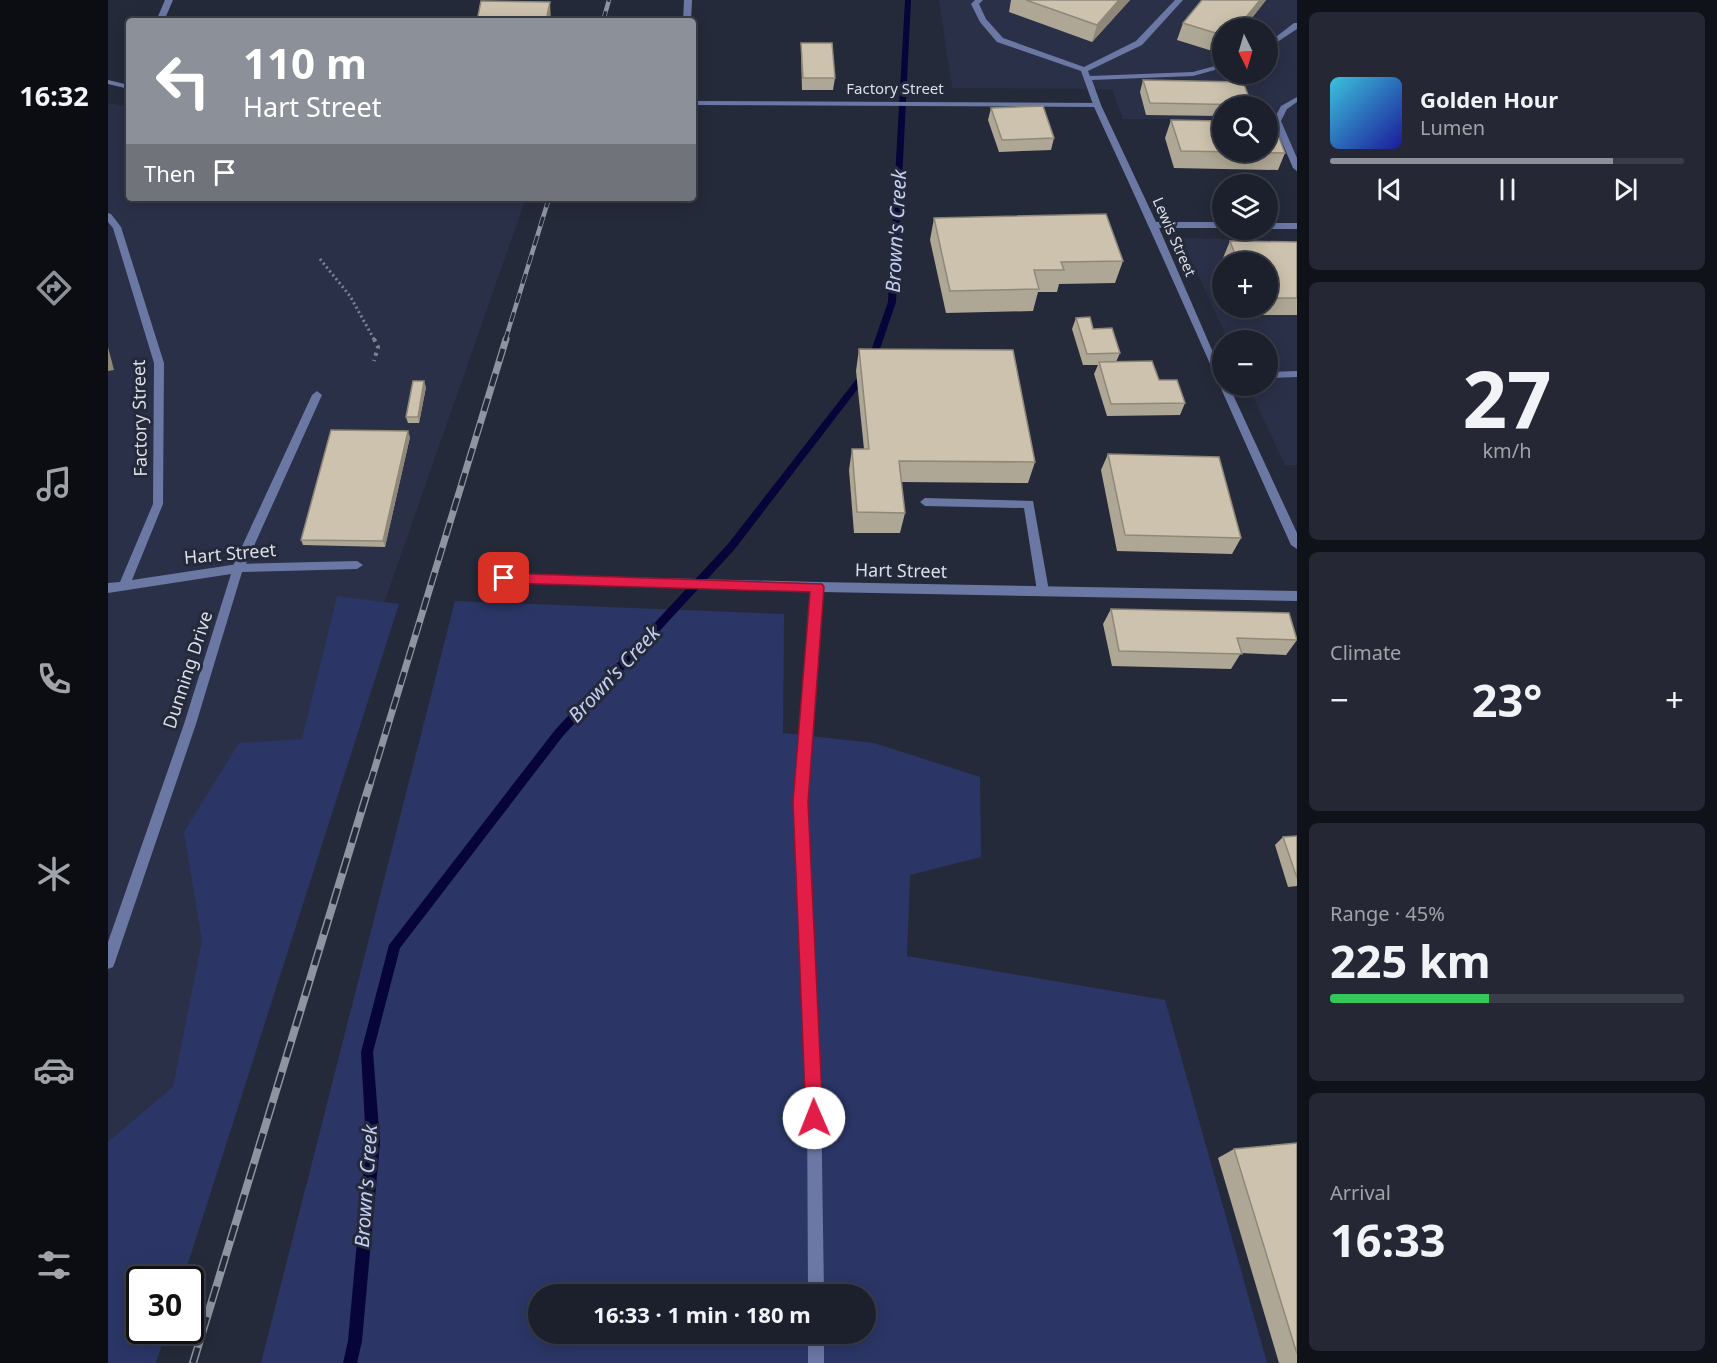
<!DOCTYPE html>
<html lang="en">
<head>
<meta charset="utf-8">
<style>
  body { margin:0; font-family:"Noto Sans",sans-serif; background:#252834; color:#f1f3f6; height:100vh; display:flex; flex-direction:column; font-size:22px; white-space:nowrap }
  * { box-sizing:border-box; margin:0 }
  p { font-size:20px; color:#a0a3a9 }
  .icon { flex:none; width:33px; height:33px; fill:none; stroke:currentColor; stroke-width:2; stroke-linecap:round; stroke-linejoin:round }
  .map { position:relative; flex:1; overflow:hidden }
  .drawer { display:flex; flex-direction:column; gap:12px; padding:12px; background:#0f1218; width:420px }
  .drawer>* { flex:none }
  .guide { position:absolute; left:18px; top:18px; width:570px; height:183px; border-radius:6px; box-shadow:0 3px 15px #0003,0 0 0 2px #3a3e48; background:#8c9099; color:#fff; overflow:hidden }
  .needle { width:39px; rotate:175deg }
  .buttons { position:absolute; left:1104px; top:18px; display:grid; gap:12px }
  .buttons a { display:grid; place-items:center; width:66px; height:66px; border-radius:50%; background:#1c202c; box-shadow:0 3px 15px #0003,0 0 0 2px #3a3e48; font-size:30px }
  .speed { position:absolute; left:18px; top:1266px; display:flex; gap:12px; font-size:30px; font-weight:700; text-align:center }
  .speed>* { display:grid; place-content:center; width:78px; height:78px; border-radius:50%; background:#1c202c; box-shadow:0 3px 15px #0003,0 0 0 2px #3a3e48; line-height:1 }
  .speed .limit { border:3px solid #111; border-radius:9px; background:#fff; color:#111 }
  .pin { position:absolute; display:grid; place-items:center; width:51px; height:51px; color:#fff; margin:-26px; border-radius:12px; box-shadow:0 3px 9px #0006 }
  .me { position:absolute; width:66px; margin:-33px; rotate:359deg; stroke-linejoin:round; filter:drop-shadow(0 0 4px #0008) }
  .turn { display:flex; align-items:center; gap:21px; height:126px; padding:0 18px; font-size:27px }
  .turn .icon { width:78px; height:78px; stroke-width:2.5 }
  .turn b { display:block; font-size:42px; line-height:51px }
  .then { display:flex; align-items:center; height:57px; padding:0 18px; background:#0003; gap:12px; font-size:22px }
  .big { font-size:45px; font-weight:700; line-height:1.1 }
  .drawer .widget { flex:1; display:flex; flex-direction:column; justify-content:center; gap:9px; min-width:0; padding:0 21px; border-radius:9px; background:#252834 }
  .drawer .dial { align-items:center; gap:0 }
  .dial b { font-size:78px; line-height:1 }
  .song { display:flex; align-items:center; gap:18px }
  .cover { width:72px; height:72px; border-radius:9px; background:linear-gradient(135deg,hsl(190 70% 55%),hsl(240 70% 35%)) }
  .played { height:6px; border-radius:3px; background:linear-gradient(90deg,#8c9099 80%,#3a3e48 80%) }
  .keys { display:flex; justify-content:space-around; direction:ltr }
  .heat { display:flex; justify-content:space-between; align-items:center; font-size:33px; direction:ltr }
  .charge { height:9px; border-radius:4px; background:linear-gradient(90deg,#34c759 45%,#3a3e48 0) }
  .trip { position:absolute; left:420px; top:1284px; width:348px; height:60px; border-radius:30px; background:#1c202c; box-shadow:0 3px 15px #0003,0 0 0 2px #3a3e48; font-weight:700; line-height:60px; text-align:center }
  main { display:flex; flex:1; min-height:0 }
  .tab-bar { display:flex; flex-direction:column; width:108px; justify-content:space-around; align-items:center; background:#0b0d12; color:#a0a3a9 }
  .tab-bar .icon { width:42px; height:42px }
  .tab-bar .on { color:#8c9099 }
  .tab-bar b { font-size:27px; color:#f1f3f6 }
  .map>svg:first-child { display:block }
  .built { fill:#2a3047; fill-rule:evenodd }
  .green { fill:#2b3666; fill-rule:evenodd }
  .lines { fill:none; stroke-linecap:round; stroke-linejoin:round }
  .stream { fill:#060438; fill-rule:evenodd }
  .path-far1 { stroke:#7f8391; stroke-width:3; stroke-dasharray:2 3; stroke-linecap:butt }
  .path { stroke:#7f8391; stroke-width:4; stroke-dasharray:3 4.5; stroke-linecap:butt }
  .service { fill:#6b78a4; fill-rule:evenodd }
  .minor { fill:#6b78a4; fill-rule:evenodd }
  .rail-far2-casing { stroke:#8f94a1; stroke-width:4.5 }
  .rail-far1-casing { stroke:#8f94a1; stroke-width:7 }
  .rail-casing { stroke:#8f94a1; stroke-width:8 }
  .rail-far2 { stroke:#252a3a; stroke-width:3; stroke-dasharray:10; stroke-linecap:butt }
  .rail-far1 { stroke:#252a3a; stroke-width:4.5; stroke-dasharray:13; stroke-linecap:butt }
  .rail { stroke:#252a3a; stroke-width:5; stroke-dasharray:16; stroke-linecap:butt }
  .wall { fill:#afa795 }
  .shaded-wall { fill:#8f8879 }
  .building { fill:#ccc2ad; stroke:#8f8879; stroke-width:1.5 }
  .route { fill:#e11d48; stroke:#92132f; stroke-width:1.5 }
  .labels { text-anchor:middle; stroke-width:6; stroke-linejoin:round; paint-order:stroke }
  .far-street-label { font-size:15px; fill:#dbdfea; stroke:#252a3a }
  .street-label { font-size:18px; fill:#dbdfea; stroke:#252a3a }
  .water-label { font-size:20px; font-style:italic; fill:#c4cef2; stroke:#252a3a }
</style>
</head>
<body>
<main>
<nav class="tab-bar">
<b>16:32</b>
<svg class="icon on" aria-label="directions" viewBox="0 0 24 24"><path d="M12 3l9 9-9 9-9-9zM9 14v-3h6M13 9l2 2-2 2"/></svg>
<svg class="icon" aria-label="music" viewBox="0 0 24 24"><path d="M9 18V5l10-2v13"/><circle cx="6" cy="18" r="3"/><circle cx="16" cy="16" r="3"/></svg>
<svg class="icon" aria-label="phone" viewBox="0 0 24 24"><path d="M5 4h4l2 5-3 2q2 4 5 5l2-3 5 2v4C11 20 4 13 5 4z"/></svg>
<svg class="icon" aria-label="climate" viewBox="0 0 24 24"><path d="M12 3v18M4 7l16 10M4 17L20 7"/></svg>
<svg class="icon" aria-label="car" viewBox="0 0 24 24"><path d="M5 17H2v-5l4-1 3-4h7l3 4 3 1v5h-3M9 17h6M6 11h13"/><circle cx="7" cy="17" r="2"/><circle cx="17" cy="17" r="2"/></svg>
<svg class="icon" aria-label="filters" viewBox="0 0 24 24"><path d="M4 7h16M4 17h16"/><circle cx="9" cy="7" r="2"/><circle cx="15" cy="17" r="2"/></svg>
</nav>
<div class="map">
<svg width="1189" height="1363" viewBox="0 0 1189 1363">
  <rect width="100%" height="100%" fill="#252a3a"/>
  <path class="built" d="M831,0H1189V174L1162,120L1160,119V106H1114V119H1015L1004,89L844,88ZM1114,28H1160V74H1114Z
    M0,103L21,107V198H418L39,1279L32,1280L9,1363H0Z
    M1073,238L1189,241V465H1177L1140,386H1160V340H1120ZM1114,262H1160V308H1114Z"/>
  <path class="green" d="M229,596L291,604L75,1279L32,1280V1330L58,1331L48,1363H0V1142L65,1087L94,941L76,832L131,743L194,739Z
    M347,601L676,614L675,733L766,743L872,777L873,857L802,875L799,956L1057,1000L1159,1363H153ZM430,1294H758V1334H430Z"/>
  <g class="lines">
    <path class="stream" d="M797,0H803L788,302L765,369L626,550L455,736L292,948L265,1052L272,1142L254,1341L249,1363H235L240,1341L258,1142L253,1052L281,945L447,730L620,544L757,368L780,302Z"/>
    <path class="path-far1" d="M212,259L242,296L267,341"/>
    <path class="path" d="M266,339L270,347L266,361"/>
    <path class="service" d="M867,0H875L871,4L878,19L895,38L976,67L1028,41L1067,0H1075L1034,45L980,71L982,76L1085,72L1114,64V68L1085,76L984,80L993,105L986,107L973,71L889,42L872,22L863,4Z
      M1186,23H1189V29L1160,48V43Z
      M1189,97V102L1179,109L1173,121L1189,158V171L1185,168L1165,121L1173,106Z
      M1189,371V377L1160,378V372Z
      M209,391L214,395L136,568L134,571H126L124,568L204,395Z
      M817,498L925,501L941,591L939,594L935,596L929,591L916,508L817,506L812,502Z"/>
    <path class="minor" d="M57,0H65L56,21H48Z
      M576,0H584L583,21H575Z
      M0,80L21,85V89L0,84Z
      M585,101L992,103L1048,222H1114V228H1051L1114,373V386H1121L1189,533V549L1183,545C1117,399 1054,253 986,107L585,105Z
      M0,213L3,214L13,227L56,363L55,504L24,580L130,564L249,561L255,565L249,569L134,572L88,724L7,962L5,967L0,969V942L76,724L123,574L0,593V583L12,582L45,504L46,363L5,228L0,222Z
      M1160,223H1189V229H1160Z
      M396,574L709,582L1189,591V601L714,592L699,802L713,1095L716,1294H700L699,1095L687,802L703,591L396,582L390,578Z
      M700,1334H716V1363H700Z"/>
    <g class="rail-far2-casing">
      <path id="rail-far2" d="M495,21L501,0
        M397,341L441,198"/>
    </g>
    <g class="rail-far1-casing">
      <path id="rail-far1" d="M262,784L398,339"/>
    </g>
    <g class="rail-casing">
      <path id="rail" d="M85,1363L262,783"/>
    </g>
    <use href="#rail-far2" class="rail-far2"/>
    <use href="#rail-far1" class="rail-far1"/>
    <use href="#rail" class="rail"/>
  </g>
  <path class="wall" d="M903,0H1022L984,42L901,12Z
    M1158,0L1136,28H1114V54L1069,40L1075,23Z
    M693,43L727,78L725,90H694L693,54Z
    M1035,80L1144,105L1143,106H1114V116L1038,115L1032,92Z
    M883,108L946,138L943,150L891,152L880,120Z
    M1063,120L1177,153L1170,170L1066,168L1057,138Z
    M826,218L1015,261L1007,283L951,284L949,292H930L925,311L838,313L822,240Z
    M1122,241L1189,242V315H1135L1133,308H1160V262H1116L1115,258Z
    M968,318L985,329L1012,353L1008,362L1051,380L1077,403L1072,415L999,416L986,374L990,365H975L964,329Z
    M751,349L927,462L920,483L793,482L797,513L792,533H746L741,470L744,449H756L748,371Z
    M318,387L311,423H300L298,417Z
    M302,437L277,547L195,545L193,540Z
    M1000,454L1133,538L1124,554L1009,551L993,470Z
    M1003,609L1189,640L1178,655L1133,653L1123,669L1004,666L995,624Z
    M1189,836V886L1180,887L1167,845L1175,837Z
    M1189,1143V1363H1171L1110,1158L1126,1149Z"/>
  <path class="shaded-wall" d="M1011,0H1022L984,42L989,25Z
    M1152,0H1158L1136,28H1129Z
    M442,2L443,21H438Z
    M0,347L6,370L0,371Z
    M316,381L318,387L311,423L310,417Z
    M300,431L302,437L277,547L275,541Z"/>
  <path class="building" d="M918,0H1011L989,25Z
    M1094,0H1152L1129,28H1114V35L1075,23Z
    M373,1L442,2L438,21H369Z
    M693,43H724L727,78H695Z
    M1035,80L1135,82L1144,105L1042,103Z
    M935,106L946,138L894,140L883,108Z
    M1063,120L1114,121V152H1160V122H1165L1177,153L1073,151Z
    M998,214L1015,261L953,262L956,270H926L931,289L842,291L826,218Z
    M1122,241L1189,242V298H1160V262H1130Z
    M982,317L985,329L1004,328L1012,353L979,354L968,318Z
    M751,349L905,350L927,462L791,461L797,513L749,512L744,449H761Z
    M1044,361L1051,380H1069L1077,403L1003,404L991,362Z
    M305,381H316L310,417H298Z
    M223,430L300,431L275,541L193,540Z
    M1000,454L1111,457L1133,538L1017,535Z
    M1003,609L1181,613L1189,640L1129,638L1134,654L1011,651Z
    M1189,836V878L1175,837Z
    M1189,1143V1354L1126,1149Z"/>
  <path class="route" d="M396,573L714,584L716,587L700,802L715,1118L712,1124L706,1126L701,1124L698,1118L685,802L702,592L396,583L389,578Z"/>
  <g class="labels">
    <g class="far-street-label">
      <text x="787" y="94">Factory Street</text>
      <text transform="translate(1066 237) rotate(66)" y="5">Lewis Street</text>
    </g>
    <g class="street-label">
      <text transform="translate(32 418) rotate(-91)" y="6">Factory Street</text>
      <text transform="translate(122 554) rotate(-5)" y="6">Hart Street</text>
      <text transform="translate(793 571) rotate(1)" y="6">Hart Street</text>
      <text transform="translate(80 670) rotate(-72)" y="6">Dunning Drive</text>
    </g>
    <g class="water-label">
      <text transform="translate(788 231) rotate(-87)" y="7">Brown's Creek</text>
      <text transform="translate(506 674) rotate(-47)" y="7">Brown's Creek</text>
      <text transform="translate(258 1186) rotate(-86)" y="7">Brown's Creek</text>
    </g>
  </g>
</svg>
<div class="buttons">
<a><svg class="needle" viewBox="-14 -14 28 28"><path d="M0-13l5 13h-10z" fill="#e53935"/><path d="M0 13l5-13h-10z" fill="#a0a3a9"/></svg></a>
<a><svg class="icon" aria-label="search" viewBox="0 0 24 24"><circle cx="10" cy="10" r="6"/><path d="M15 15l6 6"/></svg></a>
<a><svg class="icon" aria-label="layers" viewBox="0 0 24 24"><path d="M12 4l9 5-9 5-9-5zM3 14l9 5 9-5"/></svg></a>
<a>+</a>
<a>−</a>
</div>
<div class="speed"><div class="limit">30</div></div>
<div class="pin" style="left:396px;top:578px;background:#d93025"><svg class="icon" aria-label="arrive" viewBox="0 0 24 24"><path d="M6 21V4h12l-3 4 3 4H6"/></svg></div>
<svg class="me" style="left:706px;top:1118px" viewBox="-20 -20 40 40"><circle r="19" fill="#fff"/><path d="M0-13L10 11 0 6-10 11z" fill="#e11d48"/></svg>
<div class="trip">16:33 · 1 min · 180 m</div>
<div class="guide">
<div class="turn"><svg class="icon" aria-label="left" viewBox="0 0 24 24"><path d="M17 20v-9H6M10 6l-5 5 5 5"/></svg><div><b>110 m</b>Hart Street</div></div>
<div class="then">Then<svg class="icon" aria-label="arrive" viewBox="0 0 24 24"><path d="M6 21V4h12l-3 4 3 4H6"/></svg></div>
</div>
</div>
<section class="drawer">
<div class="widget">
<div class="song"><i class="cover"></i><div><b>Golden Hour</b><p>Lumen</p></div></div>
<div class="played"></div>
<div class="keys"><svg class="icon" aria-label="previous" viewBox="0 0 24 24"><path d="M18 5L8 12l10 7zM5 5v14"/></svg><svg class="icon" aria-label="pause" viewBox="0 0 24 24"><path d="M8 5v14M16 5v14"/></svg><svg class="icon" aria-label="next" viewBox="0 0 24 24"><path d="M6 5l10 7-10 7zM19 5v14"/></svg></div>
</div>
<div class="widget dial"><b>27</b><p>km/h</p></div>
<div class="widget"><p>Climate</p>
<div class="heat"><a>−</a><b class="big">23°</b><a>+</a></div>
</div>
<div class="widget"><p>Range · 45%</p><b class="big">225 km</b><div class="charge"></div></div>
<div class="widget"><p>Arrival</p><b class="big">16:33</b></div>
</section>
</main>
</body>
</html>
